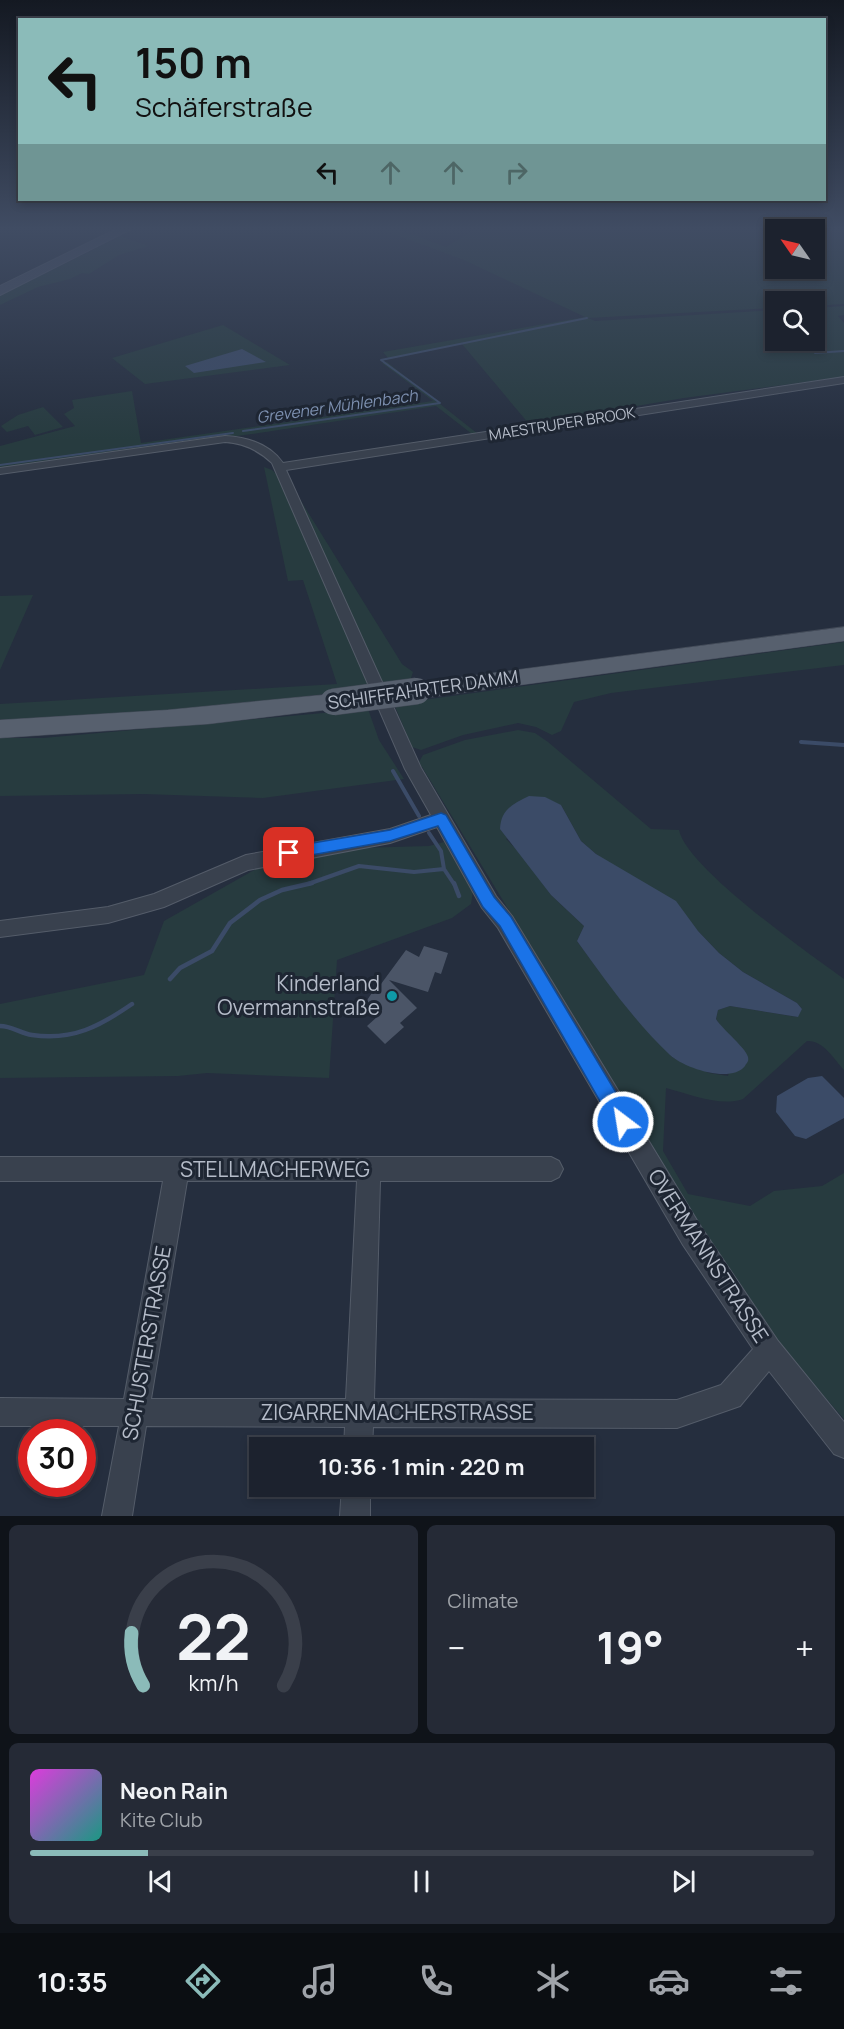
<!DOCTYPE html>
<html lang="en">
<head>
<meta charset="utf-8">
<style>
  body { margin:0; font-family:Manrope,sans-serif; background:#252a36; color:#f1f3f6; height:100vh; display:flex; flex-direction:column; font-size:22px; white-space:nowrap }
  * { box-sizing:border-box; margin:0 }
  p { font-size:20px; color:#a0a4aa }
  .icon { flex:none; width:33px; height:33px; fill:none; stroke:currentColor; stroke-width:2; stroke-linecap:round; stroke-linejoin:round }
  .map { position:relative; height:1516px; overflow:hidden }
  .drawer { display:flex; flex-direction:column; gap:9px; padding:9px; background:#0f1319; flex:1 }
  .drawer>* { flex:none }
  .top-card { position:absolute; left:18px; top:18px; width:808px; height:183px; border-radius:0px; box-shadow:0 3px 9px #0003,0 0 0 2px #3a3f4a; background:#8bbbb9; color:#111; overflow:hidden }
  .needle { width:39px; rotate:304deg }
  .controls { position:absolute; left:765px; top:219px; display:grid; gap:12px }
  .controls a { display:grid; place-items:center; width:60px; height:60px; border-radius:0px; background:#1c222e; box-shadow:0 3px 9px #0003,0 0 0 2px #3a3f4a; font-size:30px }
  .speed { position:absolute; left:18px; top:1419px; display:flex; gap:12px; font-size:30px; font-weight:700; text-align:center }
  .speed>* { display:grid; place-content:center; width:78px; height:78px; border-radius:50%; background:#1c222e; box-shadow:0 3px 9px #0003,0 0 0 2px #3a3f4a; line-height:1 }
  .speed .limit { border:9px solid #d22; background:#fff; color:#111 }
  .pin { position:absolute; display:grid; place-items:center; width:51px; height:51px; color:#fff; margin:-26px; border-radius:12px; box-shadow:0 3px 9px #0006 }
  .me { position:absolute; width:66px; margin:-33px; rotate:329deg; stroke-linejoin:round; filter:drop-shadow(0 0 4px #0008) }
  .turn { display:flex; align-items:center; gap:21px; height:126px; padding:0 18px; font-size:27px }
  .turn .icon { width:78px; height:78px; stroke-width:2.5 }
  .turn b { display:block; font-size:42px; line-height:51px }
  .lanes { display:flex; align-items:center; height:57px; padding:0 18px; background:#0003; justify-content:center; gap:30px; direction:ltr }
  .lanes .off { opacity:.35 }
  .big { font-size:45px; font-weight:700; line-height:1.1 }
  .drawer .card { flex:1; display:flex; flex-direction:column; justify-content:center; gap:9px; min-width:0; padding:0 21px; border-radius:9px; background:#252a36 }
  .drawer .dial { align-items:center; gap:0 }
  .dial svg { height:156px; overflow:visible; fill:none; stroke:#3a3f4a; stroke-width:7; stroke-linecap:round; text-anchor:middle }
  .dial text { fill:#f1f3f6; stroke:none }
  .song { display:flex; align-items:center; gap:18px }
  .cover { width:72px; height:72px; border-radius:9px; background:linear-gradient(135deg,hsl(300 70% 55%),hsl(170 70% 35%)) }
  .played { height:6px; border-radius:3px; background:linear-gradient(90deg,#8bbbb9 15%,#3a3f4a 15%) }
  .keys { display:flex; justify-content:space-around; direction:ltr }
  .heat { display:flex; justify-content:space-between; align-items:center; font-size:33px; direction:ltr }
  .drawer .tiles { flex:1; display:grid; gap:9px; grid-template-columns:1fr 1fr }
  .card:last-child { grid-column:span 2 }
  .trip { position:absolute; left:249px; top:1437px; width:345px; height:60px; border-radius:0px; background:#1c222e; box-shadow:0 3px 9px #0003,0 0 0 2px #3a3f4a; font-weight:700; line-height:60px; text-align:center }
  .menu { display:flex; height:96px; justify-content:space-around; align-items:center; background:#0b0e12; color:#a0a4aa }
  .menu .icon { width:42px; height:42px }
  .menu .selected { color:#8bbbb9 }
  .menu b { font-size:27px; color:#f1f3f6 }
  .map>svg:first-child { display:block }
  .green { fill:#273b3f; fill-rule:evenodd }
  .water { fill:#3b4b67 }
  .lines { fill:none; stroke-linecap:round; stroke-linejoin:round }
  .stream-far2 { stroke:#3b4b67; stroke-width:2 }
  .stream-far1 { stroke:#3b4b67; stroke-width:4 }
  .stream { stroke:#3b4b67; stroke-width:4.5 }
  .building { fill:#4b5567 }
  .street-casing { stroke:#545c69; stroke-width:2 }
  .secondary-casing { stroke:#545c69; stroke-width:2 }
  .primary-casing { stroke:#424a57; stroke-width:1 }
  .street { fill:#39414e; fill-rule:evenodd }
  .secondary { fill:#474f61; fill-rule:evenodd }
  .primary { fill:#57606e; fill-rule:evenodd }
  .primary-bridge-casing { stroke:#424a57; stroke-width:27; stroke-linecap:butt }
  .primary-bridge { stroke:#57606e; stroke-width:26 }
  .route { fill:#1a73e8; stroke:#114b97; stroke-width:1.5 }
  .culture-dot { fill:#0f9aa8; stroke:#1e2633; stroke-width:2 }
  .labels { text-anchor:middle; stroke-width:6; stroke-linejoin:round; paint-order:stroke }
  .far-street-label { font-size:15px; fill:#b5bcc9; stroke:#1e2633 }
  .far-water-label { font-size:16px; font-style:italic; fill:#7d90b0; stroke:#1e2633 }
  .street-label { font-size:18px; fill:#b5bcc9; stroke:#1e2633 }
  .near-poi-label { font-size:21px; fill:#b5bcc9; stroke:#1e2633; text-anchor:end }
  .near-street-label { font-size:21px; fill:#b5bcc9; stroke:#1e2633 }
</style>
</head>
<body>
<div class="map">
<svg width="844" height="1516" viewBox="0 0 844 1516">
  <rect width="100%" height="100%" fill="#252e3e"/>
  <path class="green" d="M374,227H393L446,247L473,230L485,227H844V304L815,306L814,302H776L775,308L588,318L595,321L775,310L776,340H814L815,308L844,306V315L838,316L844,323V377L684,398L529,424L462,344L389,359L383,352L585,317L464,260ZM776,230H814V268H776Z
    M121,236L148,246L119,255L89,274L82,273L70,279L38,287L0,305V296Z
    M223,325L290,365L145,384L112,358Z
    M387,362L478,434H472L436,406L252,434L0,468V446L75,426L64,414L74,408L72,400L132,391L141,443L433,401L382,363Z
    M43,407L63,427L35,435L28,426L7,432L1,426L18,415Z
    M264,467L272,470L296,493L402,664L413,672L410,681C275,704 137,715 0,720V704L337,684L303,580L288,581Z
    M33,595L0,670V596Z
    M844,642V665L611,693L574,702L561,731L552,735L536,727L518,723L463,735L421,750L412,747L394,704Z
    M368,709L379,740L404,779L263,798L143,794L0,796V738H43Z
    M518,730L535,733L548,742L651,829L679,830C687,868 808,953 844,979V1070C834,1059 823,1040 807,1041L743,1099C720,1107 689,1094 666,1088L663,1151L688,1194L750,1206L774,1191L822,1186L844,1173V1419L766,1330L683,1207L655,1151L419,762L423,755L465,740ZM561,805L581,841L596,854L698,931L719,953L743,972L797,1003L802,1009L797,1017L730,1006L718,1010L716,1019L724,1031L737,1042L728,1076L709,1073L672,1057L599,971L577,941L584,926L551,895L522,855L506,839Z
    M444,842L473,891L471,904L452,918L337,960L329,1078L207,1073L178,1076L0,1078V1004L144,975L164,921L265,864L358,848L429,846Z"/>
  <path class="water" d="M242,349L266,362L194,373L185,366Z
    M529,796L545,797L561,805L581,841L596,854L676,901L698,931L719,953L743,972L797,1003L802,1009L798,1017L730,1006L718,1010L716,1019C723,1030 746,1048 748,1057C749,1062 747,1062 745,1066C731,1084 684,1068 670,1055C635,1022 605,980 577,941L584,926L551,895L500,829C501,809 513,804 529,796Z
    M822,1076L844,1098V1118L806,1139L795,1136L776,1112L777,1096L808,1078Z"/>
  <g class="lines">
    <path class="stream-far2" d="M815,353L844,351
      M243,431L440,403L381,360L587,318
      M0,465L233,433"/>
    <path class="stream-far1" d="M801,742L844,745
      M393,771L419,816
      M429,833L441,851L444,869L454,884
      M308,884L359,866L414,872L444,869"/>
    <path class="stream" d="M454,883L459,896
      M170,979L180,968L212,951L230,923L260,900L282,890L312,883
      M0,1026C12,1026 20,1033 32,1035C73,1041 100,1026 132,1004"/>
  </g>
  <path class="building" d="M424,946L448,953L441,974L435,972L428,992L389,980L417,1008L400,1023L404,1027L385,1044L367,1026L377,1017L362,1008L379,982L381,984L406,950L419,957Z"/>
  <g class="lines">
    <g class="street-casing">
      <path id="street" d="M844,377V383L286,470L421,768L496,896L512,916L701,1227L778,1341L844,1422V1458L834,1454L769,1371L740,1406L677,1428L373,1427L372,1448H344L345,1427L146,1426L132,1516H102L119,1426H0V1398L124,1399L163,1181H0V1157H551L559,1161L563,1169L559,1177L551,1181H380L374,1399L677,1400L721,1385L753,1349L683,1245L498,928L482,908L437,827L390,843L248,870L164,907L108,923L0,937V921L108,907L154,894L246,855L390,829L431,815L405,769L272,463C258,450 244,443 225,442L0,474V468L225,436C247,437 270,444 283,463ZM187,1181H357L346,1399H151Z
        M342,1486H370V1516H340Z"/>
    </g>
    <g class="secondary-casing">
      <path id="secondary" d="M121,227H135L0,295V286Z"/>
    </g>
    <g class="primary-casing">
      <path id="primary" d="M844,627V641L417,699L409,697L405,691L409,685L417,683Z
        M333,694L341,696L345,702L341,708L208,724L0,738V720L167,710Z"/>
    </g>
    <use href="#street" class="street"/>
    <use href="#secondary" class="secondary"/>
    <use href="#primary" class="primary"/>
    <g class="primary-bridge-casing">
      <path id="primary-bridge" d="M333,702L417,691"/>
    </g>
    <use href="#primary-bridge" class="primary-bridge"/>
  </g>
  <linearGradient id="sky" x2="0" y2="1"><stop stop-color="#141922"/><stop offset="0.52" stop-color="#404c63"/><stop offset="1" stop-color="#404c63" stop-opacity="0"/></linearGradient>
  <rect width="844" height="440" fill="url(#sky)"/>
  <path class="route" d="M441,813L446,815L494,897L511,917L630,1116L632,1122L630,1129L623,1132L616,1129L500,926L483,907L438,826L390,841L289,859L283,857L281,853L283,849L289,847L390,830Z"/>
  <circle class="culture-dot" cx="392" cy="996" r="6"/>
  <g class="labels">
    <g class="far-street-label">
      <text transform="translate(562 424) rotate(-9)" y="5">MAESTRUPER BROOK</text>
    </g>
    <g class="far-water-label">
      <text transform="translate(337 406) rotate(-8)" y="6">Grevener Mühlenbach</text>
    </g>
    <g class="street-label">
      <text transform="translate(423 690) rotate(-8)" y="6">SCHIFFFAHRTER DAMM</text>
    </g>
    <g class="near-poi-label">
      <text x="380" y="991">Kinderland<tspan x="380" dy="24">Overmannstraße</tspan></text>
    </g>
    <g class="near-street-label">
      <text x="275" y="1177">STELLMACHERWEG</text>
      <text transform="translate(708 1256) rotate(57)" y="7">OVERMANNSTRASSE</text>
      <text transform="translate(147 1343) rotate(-80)" y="7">SCHUSTERSTRASSE</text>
      <text x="397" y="1420">ZIGARRENMACHERSTRASSE</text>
    </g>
  </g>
</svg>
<div class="controls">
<a><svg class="needle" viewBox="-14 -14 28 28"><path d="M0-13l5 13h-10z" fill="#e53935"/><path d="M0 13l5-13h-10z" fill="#a0a4aa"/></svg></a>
<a><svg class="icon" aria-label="search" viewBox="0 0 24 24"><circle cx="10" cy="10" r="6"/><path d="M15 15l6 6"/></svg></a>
</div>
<div class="speed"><div class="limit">30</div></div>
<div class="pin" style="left:289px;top:853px;background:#d93025"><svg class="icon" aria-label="arrive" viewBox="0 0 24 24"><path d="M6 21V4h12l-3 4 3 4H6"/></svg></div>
<svg class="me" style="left:623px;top:1122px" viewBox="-20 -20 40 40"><circle r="17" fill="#1a73e8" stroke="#fff" stroke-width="3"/><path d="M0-11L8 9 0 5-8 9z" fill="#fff"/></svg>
<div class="trip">10:36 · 1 min · 220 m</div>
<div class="top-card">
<div class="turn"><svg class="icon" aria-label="left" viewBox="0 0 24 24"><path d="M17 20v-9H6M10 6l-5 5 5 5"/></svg><div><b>150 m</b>Schäferstraße</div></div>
<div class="lanes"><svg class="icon" aria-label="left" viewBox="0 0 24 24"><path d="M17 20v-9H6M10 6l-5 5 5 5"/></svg><svg class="icon off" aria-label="ahead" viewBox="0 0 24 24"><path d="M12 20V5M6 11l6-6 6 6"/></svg><svg class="icon off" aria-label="ahead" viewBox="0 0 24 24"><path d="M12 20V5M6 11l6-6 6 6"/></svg><svg class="icon off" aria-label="right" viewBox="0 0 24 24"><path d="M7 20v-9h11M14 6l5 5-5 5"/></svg></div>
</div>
</div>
<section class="drawer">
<div class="tiles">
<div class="card dial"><svg viewBox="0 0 100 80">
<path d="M14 69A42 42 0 1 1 86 69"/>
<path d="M14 69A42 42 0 0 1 8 42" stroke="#8bbbb9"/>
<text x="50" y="56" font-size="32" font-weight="700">22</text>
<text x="50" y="72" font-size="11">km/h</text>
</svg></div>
<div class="card"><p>Climate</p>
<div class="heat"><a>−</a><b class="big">19°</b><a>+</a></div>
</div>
<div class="card">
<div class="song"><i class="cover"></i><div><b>Neon Rain</b><p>Kite Club</p></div></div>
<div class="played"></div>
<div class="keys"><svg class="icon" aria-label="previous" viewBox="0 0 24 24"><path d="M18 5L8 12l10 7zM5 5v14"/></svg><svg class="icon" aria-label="pause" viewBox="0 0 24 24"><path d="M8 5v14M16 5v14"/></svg><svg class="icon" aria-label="next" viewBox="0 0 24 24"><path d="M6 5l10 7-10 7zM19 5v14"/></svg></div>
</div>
</div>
</section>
<nav class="menu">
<b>10:35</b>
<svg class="icon selected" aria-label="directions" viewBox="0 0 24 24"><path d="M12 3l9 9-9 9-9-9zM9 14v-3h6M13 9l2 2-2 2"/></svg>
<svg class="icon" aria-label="music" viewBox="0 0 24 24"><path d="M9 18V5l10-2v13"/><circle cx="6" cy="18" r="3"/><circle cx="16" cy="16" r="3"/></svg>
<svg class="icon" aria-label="phone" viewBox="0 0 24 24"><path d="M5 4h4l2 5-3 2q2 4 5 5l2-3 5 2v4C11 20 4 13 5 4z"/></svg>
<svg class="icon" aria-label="climate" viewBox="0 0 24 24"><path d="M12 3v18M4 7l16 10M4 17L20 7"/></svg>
<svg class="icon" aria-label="car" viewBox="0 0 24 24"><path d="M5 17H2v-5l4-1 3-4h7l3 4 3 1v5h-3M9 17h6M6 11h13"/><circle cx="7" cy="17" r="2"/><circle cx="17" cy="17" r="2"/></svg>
<svg class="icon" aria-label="filters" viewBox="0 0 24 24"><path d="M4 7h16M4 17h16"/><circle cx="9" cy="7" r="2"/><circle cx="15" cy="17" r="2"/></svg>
</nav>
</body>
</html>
